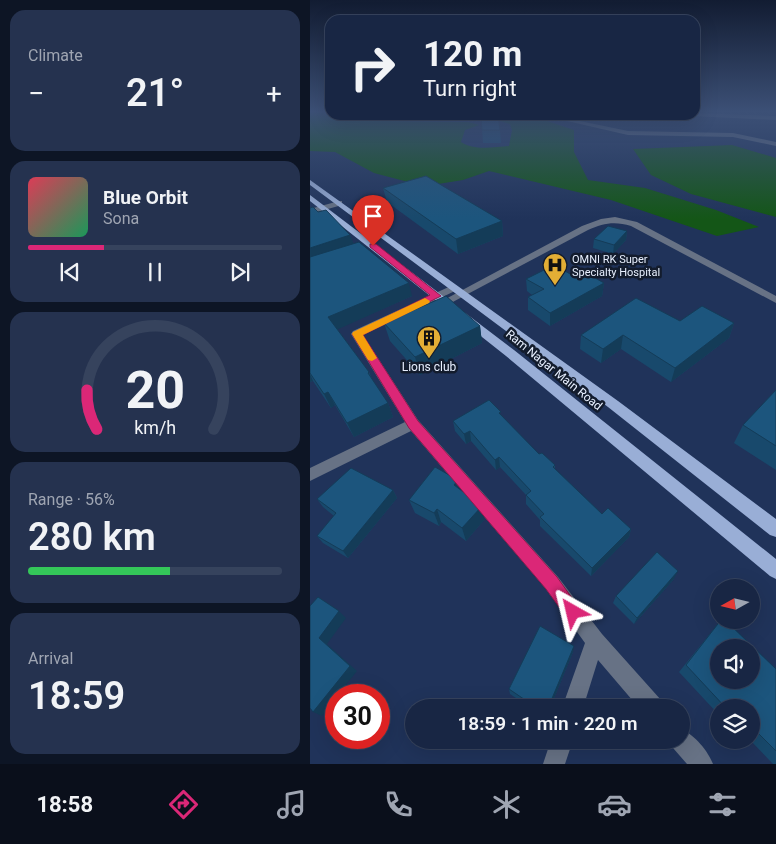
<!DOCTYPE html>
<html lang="en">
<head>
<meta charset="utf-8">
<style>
  body { margin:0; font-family:Roboto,sans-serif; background:#25324f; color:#f1f3f6; height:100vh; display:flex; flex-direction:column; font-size:19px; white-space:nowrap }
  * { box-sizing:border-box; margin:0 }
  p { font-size:16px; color:#9fa5b2 }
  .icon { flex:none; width:28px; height:28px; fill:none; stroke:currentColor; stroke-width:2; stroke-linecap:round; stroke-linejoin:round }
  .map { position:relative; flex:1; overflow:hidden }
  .side { display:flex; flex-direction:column; gap:10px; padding:10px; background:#0d1525; width:310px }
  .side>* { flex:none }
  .banner { position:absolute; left:15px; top:15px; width:375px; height:105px; border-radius:15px; box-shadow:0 5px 20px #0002,0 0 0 1px #36435d; background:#182644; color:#f1f3f6; overflow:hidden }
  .needle { width:32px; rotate:262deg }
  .buttons { position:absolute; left:400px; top:579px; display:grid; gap:10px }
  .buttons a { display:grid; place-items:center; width:50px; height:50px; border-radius:50%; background:#182644; box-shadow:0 5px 20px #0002,0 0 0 1px #36435d; font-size:25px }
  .speed { position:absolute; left:15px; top:684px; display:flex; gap:10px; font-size:25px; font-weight:700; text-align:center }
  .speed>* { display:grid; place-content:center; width:65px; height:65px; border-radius:50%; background:#182644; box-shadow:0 5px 20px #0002,0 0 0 1px #36435d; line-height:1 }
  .speed .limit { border:8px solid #d22; background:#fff; color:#111 }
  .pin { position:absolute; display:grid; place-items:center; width:42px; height:42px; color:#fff; margin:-51px -21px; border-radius:50% 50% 50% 0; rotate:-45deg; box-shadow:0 0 5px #0007 }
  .pin .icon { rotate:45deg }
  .me { position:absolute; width:55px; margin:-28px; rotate:323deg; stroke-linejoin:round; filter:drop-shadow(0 0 4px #0008) }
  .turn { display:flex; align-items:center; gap:18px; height:105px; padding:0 15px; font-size:22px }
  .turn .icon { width:65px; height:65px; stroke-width:2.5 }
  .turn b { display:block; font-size:35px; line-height:42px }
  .big { font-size:38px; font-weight:600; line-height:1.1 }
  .side .widget { flex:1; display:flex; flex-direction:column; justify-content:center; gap:8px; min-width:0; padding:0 18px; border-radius:15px; background:#25324f }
  .side .dial { align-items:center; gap:0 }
  .dial svg { height:130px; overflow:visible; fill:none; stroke:#36435d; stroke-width:7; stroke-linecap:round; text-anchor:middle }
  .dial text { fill:#f1f3f6; stroke:none }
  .song { display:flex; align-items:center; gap:15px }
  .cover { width:60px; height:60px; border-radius:8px; background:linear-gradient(135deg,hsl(350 70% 55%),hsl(150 70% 35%)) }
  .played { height:5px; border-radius:2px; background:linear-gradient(90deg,#db2777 30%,#36435d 30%) }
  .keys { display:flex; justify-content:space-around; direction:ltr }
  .heat { display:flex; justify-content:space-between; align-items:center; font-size:28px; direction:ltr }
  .charge { height:8px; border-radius:4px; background:linear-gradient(90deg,#34c759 56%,#36435d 0) }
  .trip { position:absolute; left:95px; top:699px; width:285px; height:50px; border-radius:25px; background:#182644; box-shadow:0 5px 20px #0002,0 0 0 1px #36435d; font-weight:600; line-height:50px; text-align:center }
  .tab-bar { display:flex; height:80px; justify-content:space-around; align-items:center; background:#0a0f1b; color:#9fa5b2 }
  .tab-bar .icon { width:35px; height:35px }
  .tab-bar .current { color:#db2777 }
  .tab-bar b { font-size:22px; color:#f1f3f6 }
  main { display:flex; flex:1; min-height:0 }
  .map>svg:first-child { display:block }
  .green { fill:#145617 }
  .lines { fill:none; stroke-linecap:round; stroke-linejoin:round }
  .street { fill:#677285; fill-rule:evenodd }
  .primary { fill:#99aed6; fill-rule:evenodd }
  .wall { fill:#18496c }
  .shaded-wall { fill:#143c58 }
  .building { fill:#1c557d; stroke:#143c58; fill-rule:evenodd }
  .route { fill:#db2777; stroke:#8e194d }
  .slow { fill:#f59e0b }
  .labels { text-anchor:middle; stroke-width:5; stroke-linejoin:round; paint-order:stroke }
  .far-poi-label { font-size:11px; fill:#e7effe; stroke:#131c2d; text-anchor:start }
  .poi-label { font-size:12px; fill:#e7effe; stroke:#131c2d }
  .street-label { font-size:12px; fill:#e7effe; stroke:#131c2d }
</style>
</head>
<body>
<main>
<section class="side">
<div class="widget"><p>Climate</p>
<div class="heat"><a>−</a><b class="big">21°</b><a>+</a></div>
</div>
<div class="widget">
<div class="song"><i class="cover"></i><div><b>Blue Orbit</b><p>Sona</p></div></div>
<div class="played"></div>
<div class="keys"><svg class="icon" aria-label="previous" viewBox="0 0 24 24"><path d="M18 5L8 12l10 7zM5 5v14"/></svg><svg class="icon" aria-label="pause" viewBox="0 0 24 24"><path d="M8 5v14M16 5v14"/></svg><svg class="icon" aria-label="next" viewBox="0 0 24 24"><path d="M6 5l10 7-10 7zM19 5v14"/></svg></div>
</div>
<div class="widget dial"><svg viewBox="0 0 100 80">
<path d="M14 69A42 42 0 1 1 86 69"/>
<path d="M14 69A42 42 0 0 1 8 45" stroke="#db2777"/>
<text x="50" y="56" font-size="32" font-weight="700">20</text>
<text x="50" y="72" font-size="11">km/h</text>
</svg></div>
<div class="widget"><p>Range · 56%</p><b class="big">280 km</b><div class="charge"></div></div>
<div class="widget"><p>Arrival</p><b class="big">18:59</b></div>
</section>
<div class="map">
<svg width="466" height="764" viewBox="0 0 466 764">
  <rect width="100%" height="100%" fill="#20335a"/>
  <path class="green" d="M0,112H11L64,121L158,122L169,125L155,130L151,142C164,151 184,147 199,146L202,130L200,124L177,117L134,115H209L237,121L264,130V152L278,180L335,188L406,210L449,227L407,236L301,200L179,171L153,180L128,184L102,183L64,173L25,152L0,151Z
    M422,145L466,158V217L381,194L341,175L323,149Z"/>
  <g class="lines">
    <path class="street" d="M385,113L466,116V120L383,116Z
      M231,115H241L318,131L423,133L466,142V146L423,137L318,135Z
      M29,201H32V205L0,214V209Z
      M305,217L327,222L466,296V303L321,226C305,221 293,223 278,230L139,304H131L130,302L272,226L291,219Z
      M143,285L148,288L147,290L53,335L108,420L248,577L292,634L351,700L353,708H329L288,660L273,708H252L275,643L236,589L101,431L0,481V468L95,422L41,334L43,331Z
      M371,729C385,735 398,751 403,764H377L363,748L360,740H371Z
      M241,740H263L255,764H233Z"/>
    <path class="primary" d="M0,180L308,401L466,519V537L460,535L298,407L0,185Z
      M0,195L204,350L466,559V579L460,576L196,356L0,201Z"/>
  </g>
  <path class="wall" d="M172,130H190L191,143H173Z
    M73,188L192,221L193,236L148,254L77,202Z
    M0,208L8,212L40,235L43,243L102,296L27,329L59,372L63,381L78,403L83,417L44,437L25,405L21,408L3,381L0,382Z
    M317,231L316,240L303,254L283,248L284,239Z
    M262,275L294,283L292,296L240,326L218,310V297L222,295L217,291L216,279Z
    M370,321L424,323L419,338L361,382L311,349L291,363L270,349L271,335Z
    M74,323L170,326L172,343L110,375L80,341Z
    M466,390V470L424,443L433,425Z
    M191,416L229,454L245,465V469L292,514L321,529L319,537L281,576L230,526V520L216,504V495L190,467L186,470L161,441L156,444L145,431L143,421Z
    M83,490L87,498L38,558L13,543L7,536L24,516L13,507L7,499Z
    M151,490L174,520L156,541L131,522L129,526L105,513L99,500Z
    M364,579L324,624L303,603L306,596Z
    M411,620L466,669V764H463L440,740H441V708H409V715L369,672Z
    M263,652L240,708H221L200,694L199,689Z"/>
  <path class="shaded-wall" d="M192,221L193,236L148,254L146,239Z
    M317,231L316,240L303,254L304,245Z
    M40,235L45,247L0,263V248Z
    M99,283L102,296L24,331L18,317Z
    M294,283L292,296L240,326V313Z
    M424,323L419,338L361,382L365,368Z
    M170,326L172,343L110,375L105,357Z
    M313,335L311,349L291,363L293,349Z
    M0,374L3,381L0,382Z
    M18,392L25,405L21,408L14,394Z
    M78,403L83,417L44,437L37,423Z
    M160,431L161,441L156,444L154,434Z
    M189,457L190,467L186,470L185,460Z
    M148,480L152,494L144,485Z
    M83,490L87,498L38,558L33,551Z
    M172,506L174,520L156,541L152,528Z
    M127,509L131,522L129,526L124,513Z
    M321,529L319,537L281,576L282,568Z
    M368,571L364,579L324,624L327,618Z
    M29,611L36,618L17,644L47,671L28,695H26V698L12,716L3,712L9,638Z
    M264,646L263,652L240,708H238Z"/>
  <path class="building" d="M171,115H188L190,130H172Z
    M116,176L192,221L146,239L73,188Z
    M3,207L8,212L16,210L40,235L0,248V208Z
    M298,226L317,231L304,245L284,239Z
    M49,242L99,283L18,317L59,372L58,373L78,403L37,423L18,392L14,394L0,373V257Z
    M244,265L262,275L271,270L294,283L240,313L218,297L234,289L216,279Z
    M136,296L170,326L105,357L74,323Z
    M326,298L370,321L392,306L424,323L365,368L313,335L293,349L271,335Z
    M466,390V446L433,425Z
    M179,400L191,412L189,413L229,454L232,453L245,465L243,467L292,514L298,508L321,529L282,568L230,517L234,514L216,495L221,491L189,457L185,460L160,431L154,434L143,421Z
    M125,467L148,480L144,485L172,506L152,528L127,509L124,513L99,500Z
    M41,468L83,490L33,551L7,536L26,513L7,499Z
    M347,552L368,571L327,618L306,596Z
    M8,597L29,611L9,638L40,666L3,712L0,708V606Z
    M411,620H415L466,669V751L441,726V708H416L376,665ZM409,648H441V680H409Z
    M230,626L264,646L238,708H227L199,689Z"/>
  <linearGradient id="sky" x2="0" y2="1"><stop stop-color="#121c32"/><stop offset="0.51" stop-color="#3c5076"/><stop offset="1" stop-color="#3c5076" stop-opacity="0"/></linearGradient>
  <rect width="466" height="219" fill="url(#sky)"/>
  <path class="route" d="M60,244H66L131,296L53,335L108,421L247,577L272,612L269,618L263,621L257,618L236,589L99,428L42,334L120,295L60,247Z"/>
  <path class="slow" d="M115,298L120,301L119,303L53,335L67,358L62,361L58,360L42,334L43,332Z"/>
  <defs>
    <g id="hospital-pin" transform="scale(1.25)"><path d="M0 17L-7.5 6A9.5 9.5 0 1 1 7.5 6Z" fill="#e3ae35" stroke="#131c2d"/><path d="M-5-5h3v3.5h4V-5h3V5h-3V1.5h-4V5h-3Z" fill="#111"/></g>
    <g id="building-pin" transform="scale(1.25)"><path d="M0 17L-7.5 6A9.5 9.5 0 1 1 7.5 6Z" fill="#e3ae35" stroke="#131c2d"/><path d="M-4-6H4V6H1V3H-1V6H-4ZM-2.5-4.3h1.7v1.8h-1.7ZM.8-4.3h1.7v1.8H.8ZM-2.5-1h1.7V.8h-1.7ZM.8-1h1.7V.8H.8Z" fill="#111"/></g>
  </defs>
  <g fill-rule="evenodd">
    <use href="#hospital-pin" x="245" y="265"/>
    <use href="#building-pin" x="119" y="338"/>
  </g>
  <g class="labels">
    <g class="far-poi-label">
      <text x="262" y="263">OMNI RK Super<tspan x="262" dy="13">Specialty Hospital</tspan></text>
    </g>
    <g class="poi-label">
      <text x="119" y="371">Lions club</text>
    </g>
    <g class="street-label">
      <text transform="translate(244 370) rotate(39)" y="4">Ram Nagar Main Road</text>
    </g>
  </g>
</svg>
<div class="buttons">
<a><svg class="needle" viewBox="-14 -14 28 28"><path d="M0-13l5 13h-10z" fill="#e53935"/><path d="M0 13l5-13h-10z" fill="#9fa5b2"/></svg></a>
<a><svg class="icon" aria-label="sound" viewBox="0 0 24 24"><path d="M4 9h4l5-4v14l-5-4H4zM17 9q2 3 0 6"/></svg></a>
<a><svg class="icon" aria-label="layers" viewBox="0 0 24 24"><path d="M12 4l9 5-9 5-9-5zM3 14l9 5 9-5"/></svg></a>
</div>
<div class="speed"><div class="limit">30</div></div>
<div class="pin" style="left:63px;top:246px;background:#d93025"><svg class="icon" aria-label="arrive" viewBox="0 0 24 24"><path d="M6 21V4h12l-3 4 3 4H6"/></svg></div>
<svg class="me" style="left:263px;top:612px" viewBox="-20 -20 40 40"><path d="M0-17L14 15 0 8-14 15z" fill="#db2777" stroke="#fff" stroke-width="4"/></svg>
<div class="trip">18:59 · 1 min · 220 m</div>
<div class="banner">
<div class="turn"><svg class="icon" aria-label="right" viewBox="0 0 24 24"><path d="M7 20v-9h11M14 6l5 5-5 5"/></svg><div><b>120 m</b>Turn right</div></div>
</div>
</div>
</main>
<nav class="tab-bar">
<b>18:58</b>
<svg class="icon current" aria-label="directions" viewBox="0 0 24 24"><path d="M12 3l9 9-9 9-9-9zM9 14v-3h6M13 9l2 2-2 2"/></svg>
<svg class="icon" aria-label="music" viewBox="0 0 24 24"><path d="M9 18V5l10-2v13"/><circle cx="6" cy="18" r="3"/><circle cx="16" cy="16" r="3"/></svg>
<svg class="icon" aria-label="phone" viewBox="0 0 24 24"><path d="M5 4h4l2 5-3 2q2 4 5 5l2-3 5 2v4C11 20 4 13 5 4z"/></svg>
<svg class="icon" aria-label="climate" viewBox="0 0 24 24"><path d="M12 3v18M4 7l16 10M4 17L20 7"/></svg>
<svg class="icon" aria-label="car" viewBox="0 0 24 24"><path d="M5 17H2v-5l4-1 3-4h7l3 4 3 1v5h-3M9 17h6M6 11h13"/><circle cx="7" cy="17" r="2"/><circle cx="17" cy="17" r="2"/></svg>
<svg class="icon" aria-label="filters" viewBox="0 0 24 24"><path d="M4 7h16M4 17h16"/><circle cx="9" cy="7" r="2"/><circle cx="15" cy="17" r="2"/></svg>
</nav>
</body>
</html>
